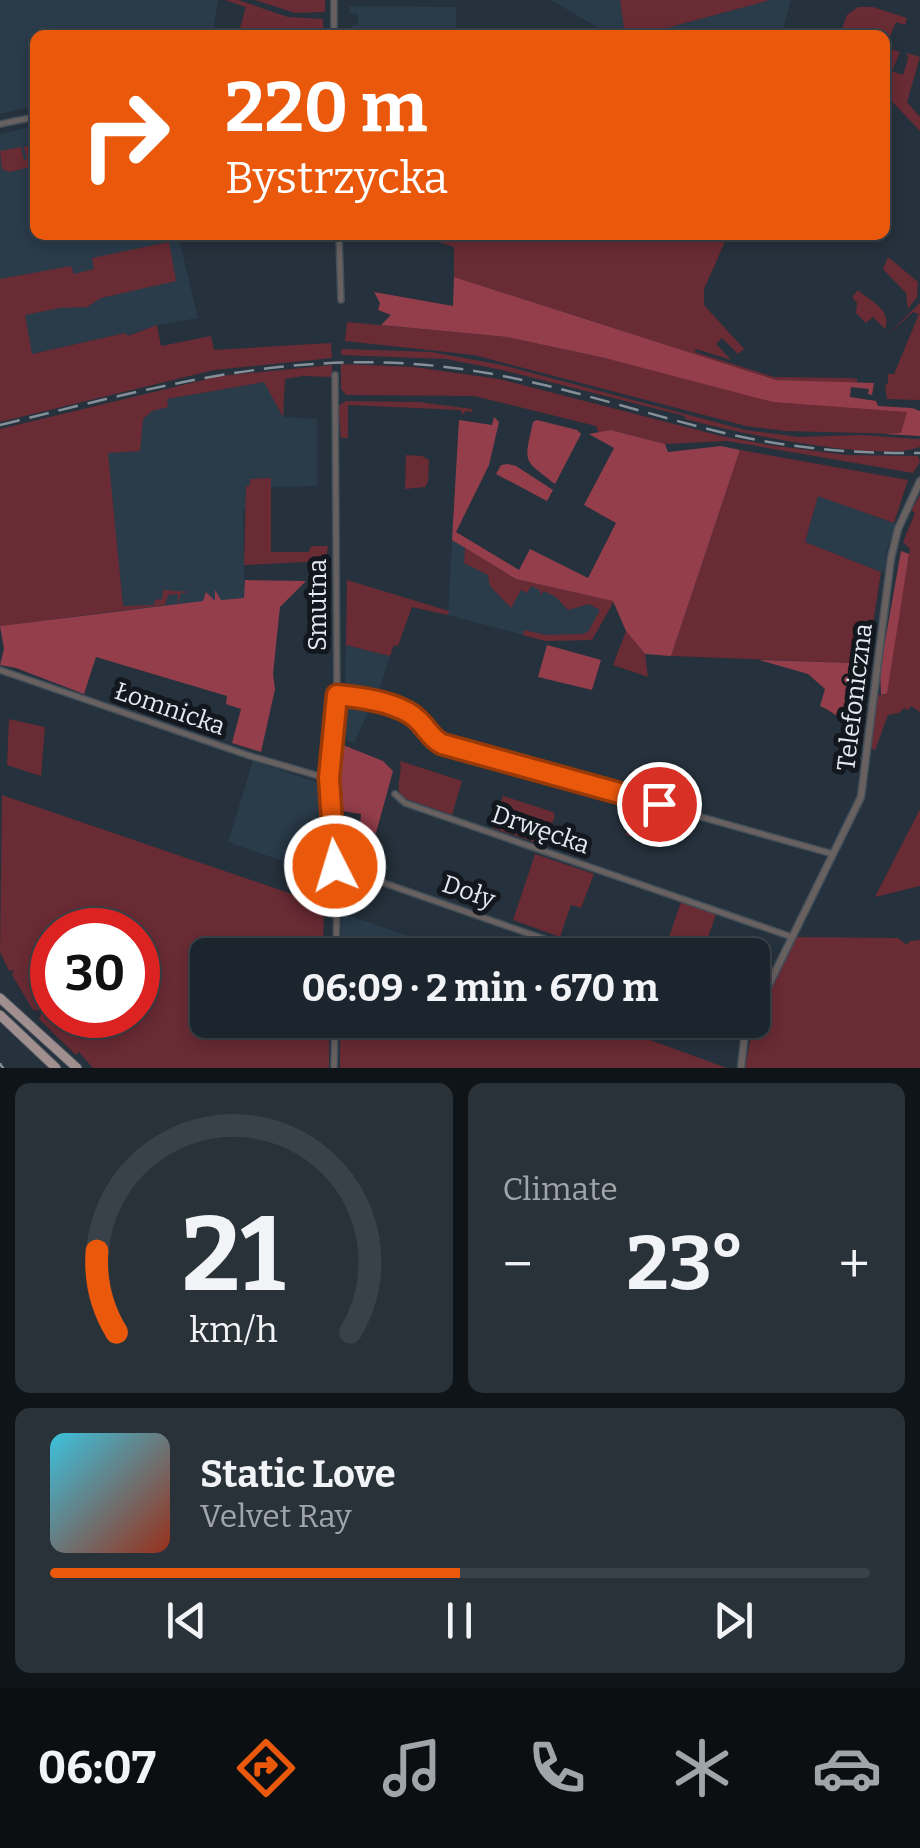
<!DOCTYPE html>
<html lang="en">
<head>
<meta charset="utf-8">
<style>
  body { margin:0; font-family:Bitter,serif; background:#293139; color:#f1f3f6; height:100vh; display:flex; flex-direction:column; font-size:38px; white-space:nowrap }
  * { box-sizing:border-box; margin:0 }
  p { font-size:32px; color:#a0a5aa }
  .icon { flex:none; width:55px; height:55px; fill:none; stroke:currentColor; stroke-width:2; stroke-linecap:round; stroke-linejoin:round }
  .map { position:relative; height:1068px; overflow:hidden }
  .sheet { display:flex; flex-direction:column; gap:15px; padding:15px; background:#0f1419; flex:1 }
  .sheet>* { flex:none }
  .hud { position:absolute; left:30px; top:30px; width:860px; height:210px; border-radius:15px; box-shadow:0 5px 15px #0003,0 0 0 2px #3a4249; background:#ea580c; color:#fff; overflow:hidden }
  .speed { position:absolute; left:30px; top:908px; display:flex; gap:20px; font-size:50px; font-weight:700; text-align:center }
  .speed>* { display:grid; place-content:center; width:130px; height:130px; border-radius:50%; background:#1c252d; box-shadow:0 5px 15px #0003,0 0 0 2px #3a4249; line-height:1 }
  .speed .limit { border:15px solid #d22; background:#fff; color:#111 }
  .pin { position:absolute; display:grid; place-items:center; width:85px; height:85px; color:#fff; margin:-42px; border:5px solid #fff; border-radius:50%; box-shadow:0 2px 10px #0007 }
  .me { position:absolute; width:110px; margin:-55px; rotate:355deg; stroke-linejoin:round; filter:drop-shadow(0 0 8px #0008) }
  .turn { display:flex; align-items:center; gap:35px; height:210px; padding:0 30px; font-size:45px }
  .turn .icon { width:130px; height:130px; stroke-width:2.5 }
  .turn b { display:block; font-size:70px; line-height:85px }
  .big { font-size:75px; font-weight:700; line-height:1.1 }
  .sheet .card { flex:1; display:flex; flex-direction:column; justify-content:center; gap:15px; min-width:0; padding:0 35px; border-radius:15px; background:#293139 }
  .sheet .dial { align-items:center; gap:0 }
  .dial svg { height:260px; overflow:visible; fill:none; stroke:#3a4249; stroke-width:7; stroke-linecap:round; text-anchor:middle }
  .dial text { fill:#f1f3f6; stroke:none }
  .song { display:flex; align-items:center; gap:30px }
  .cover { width:120px; height:120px; border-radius:15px; background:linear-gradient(135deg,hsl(190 70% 55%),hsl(10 70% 35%)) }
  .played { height:10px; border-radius:5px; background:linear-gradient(90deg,#ea580c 50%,#3a4249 50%) }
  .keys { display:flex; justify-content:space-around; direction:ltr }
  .heat { display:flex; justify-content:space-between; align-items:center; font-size:55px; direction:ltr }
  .sheet .tiles { flex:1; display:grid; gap:15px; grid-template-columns:1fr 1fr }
  .card:last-child { grid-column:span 2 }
  .trip { position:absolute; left:190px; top:938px; width:580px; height:100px; border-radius:15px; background:#1c252d; box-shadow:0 5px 15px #0003,0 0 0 2px #3a4249; font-weight:700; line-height:100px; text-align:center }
  .menu { display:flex; height:160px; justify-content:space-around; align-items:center; background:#0b0f12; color:#a0a5aa }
  .menu .icon { width:70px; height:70px }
  .menu .current { color:#ea580c }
  .menu b { font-size:45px; color:#f1f3f6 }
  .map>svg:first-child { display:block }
  .built { fill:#2a3b4a }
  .green { fill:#692b34; fill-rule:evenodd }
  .forest { fill:#953e4b }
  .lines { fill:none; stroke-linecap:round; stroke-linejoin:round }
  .minor-casing { stroke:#434f59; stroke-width:8 }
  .tertiary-casing { stroke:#434f59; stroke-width:9 }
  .primary-casing { stroke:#434f59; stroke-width:11 }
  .minor { stroke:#696060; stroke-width:5 }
  .tertiary { stroke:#696060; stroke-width:6 }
  .primary { stroke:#a18e8f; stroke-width:9 }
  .tram { stroke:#858f98; stroke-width:2.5 }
  .rail { stroke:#858f98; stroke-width:2.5; stroke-dasharray:20 10; stroke-linecap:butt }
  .route-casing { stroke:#983908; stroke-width:25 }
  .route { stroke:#ea580c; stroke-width:18 }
  .labels { text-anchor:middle; stroke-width:10; stroke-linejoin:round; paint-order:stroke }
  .street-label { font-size:25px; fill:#e3ebf2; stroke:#13181e }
</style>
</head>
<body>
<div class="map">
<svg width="920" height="1068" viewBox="0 0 920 1068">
  <rect width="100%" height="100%" fill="#25313c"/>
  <path class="built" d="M0,0H218L212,35H35V106L0,114Z
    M551,0H620L626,35H601L595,26Z
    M770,0H791L781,35H641Z
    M350,6L456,7V35H352V25L358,24V14L349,13Z
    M35,126V235H178L198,318L157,325L127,336L125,333L0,361V134Z
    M284,379V417L317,419V486L246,487V510L243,511L245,604L121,610L100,447L113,414L195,392Z
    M818,495L896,524L887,549L884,573L805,542Z
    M452,540L516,579L614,601L592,640L545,641L448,615Z
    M346,645L390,656L376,700L345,692Z
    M344,705L369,710L354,743L340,738Z
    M253,761L320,783L324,787L325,876L228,842Z
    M342,913L432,944L429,955H340Z"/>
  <path class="green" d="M225,0H238L288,17L323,19L324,35H238L246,7Z
    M255,0H325V12L295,13Z
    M620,0H770L641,35H625Z
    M858,7H873L907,18L905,25L896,22L887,44L885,35H840L847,15Z
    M885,47L900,52L892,71L903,75L908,59L907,53L920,57L907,102L920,117V131L885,94Z
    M35,144V166L9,172L2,169L0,151L21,147L24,160L27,159L24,147Z
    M419,235H728L704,289V305L744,349L738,354L722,338L716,344L731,360L696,349L695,352L774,377L849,378L857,379V383L776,380L454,277V247Z
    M169,242L176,281L101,298L87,307L59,308L25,315L32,354L125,333L128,336L157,325L161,346L211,336L214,350L331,343L332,358L214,370L0,422V279L71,266L74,274L94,269L92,258Z
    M888,257L918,282L917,297L908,309L906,293L883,269Z
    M858,290C871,302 892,309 885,329L873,317L866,323L856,313L857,303L852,297Z
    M920,303V400L887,399L885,385L888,384V374H894L919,314L913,312L884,338Z
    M347,322L507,337L605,358L908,412L901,434L785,431L746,426L474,355L345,341Z
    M341,349L432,352L502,365L745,430L799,437L862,435L916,439H920V447C878,463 734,432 685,419V416L502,370L446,359L341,355Z
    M341,364L414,367L499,379L721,436L769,445L847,455L918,456L920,462L913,473L727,441L665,444L611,430L599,433L596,426L474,396L346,395L341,389Z
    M332,365V377L303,376L285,379L283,417L264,382L167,399L168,407L152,411L143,419L140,451L108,453L123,606L154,605L155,600L162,599L164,585V590L191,592L181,593L178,605V594L168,595L165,605L0,626V429L220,376Z
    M346,401L419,402L472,409V412L465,411L464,415L460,410L348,405V438H341L338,406Z
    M740,450L908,480L894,523L818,496L805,542L881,572L871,637L853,663L671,656Z
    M406,455L422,456L429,460L428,482L425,487L405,489Z
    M271,478V552H308L312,546H328L326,561L244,565L246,486H250V479Z
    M920,495V712L911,706L908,710L904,708L899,713L888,715L875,750L871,748L876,695H884L910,549L903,542L915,513L911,510Z
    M465,548L516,579L614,601L592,640L545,641L523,635L524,630L546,635L582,634L588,632L600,610L589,604L568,610L556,597L544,591L540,595V590L531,586L527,593L521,590L511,608L490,586L488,575L464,563Z
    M347,580L449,611L448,615L412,607L398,646L394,645L390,656L346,645Z
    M626,631L645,654L648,677L613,665Z
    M9,719L45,727L41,776L7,765Z
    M400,761L462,781L452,815L401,797C395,785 403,774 400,761Z
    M2,795L324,905L323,951L333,955H208V1020H329V1068H93L79,1052L76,1055L39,1019L42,1011L33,1010L12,975L14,970L9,971L0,952ZM138,930V1015H52V930Z
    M503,796L553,812L555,816L544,845L492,828Z
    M635,804L666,812L657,844L626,835Z
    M920,809V886L875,897Z
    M535,854L594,874L581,908L571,905L560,937L513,920Z
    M681,902L716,914L704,949L669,937Z
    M797,937L898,938L907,945L910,941L920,940V1068H745L753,1026Z
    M357,1020H622L620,1029L727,1068H340V1022L355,1027Z"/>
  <path class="forest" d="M454,277L776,380L874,383L872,395L868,394L869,389L851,387L850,397L876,401L878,406L912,408L920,411V436L884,434L901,433L907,412L773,402L605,358L507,337L381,325L391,315L378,310L380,303L374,292L453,306Z
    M494,417L499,422L489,465L456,532L519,570L530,549L588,578L616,523L584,505L614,448L589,434L611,430L665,444L668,452L721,446L740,450L671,656L645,654L626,631L613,601L516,579L452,540L459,420L492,425Z
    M537,420L577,430L581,434L555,484C522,458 524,464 533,422Z
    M508,464L516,466L553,490L547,501L496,474L501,465Z
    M901,551L909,554L887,693L881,695L880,670Z
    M245,580L306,581L280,607L273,674L275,689L261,752L232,743L241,709L226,704L227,696L96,657L84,694L16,668L0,665L4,649L0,626L203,601L206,592L215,601V590L221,600L244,598Z
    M871,637H875L863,731C846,724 836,713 820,706L825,689L808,674L759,660L852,663Z
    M547,645L601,660L592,690L538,677Z
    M338,743L383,761L393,771L376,833L360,828L361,814L335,810L333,773Z"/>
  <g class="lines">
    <g class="minor-casing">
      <path id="minor" d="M334,0V35
        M0,124L35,117
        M339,235L341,300
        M335,375L337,695L329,779L337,900L336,955
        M0,670L247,755L329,779
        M337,695C360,697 401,703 418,720C427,728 430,738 441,744L833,854
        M395,794L405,803L792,937
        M335,866L590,955
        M334,1068L335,1020"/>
    </g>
    <g class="tertiary-casing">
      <path id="tertiary" d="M752,1019L861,797L891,558L898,529L920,481
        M741,1068L744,1041L752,1020"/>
    </g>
    <g class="primary-casing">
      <path id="primary" d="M0,998L77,1068
        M0,1015L56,1068"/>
    </g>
    <use href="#minor" class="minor"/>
    <use href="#tertiary" class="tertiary"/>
    <use href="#primary" class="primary"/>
    <path class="tram" d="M0,1064L3,1068"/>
    <path class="rail" d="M0,425C168,384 312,342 487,373C567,387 645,414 724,433C788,448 854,454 920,453"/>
  </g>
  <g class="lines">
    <g class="route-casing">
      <path id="route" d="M335,866L329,778L337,695C360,697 401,703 418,720C427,728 430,738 442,744L659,804"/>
    </g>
    <use href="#route" class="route"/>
  </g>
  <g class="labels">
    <g class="street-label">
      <text transform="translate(317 605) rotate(-90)" y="9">Smutna</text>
      <text transform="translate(854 697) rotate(-83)" y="9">Telefoniczna</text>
      <text transform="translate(170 708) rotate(19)" y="9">Łomnicka</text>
      <text transform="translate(541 829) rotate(19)" y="9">Drwęcka</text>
      <text transform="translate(469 891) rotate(19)" y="9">Doły</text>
    </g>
  </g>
</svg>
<div class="speed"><div class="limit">30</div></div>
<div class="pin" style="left:659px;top:804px;background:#d93025"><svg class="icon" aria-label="arrive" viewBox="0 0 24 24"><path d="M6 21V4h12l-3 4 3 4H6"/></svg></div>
<svg class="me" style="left:335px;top:866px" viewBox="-20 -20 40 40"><circle r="17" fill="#ea580c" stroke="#fff" stroke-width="3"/><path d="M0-11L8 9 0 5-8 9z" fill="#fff"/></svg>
<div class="trip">06:09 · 2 min · 670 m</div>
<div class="hud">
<div class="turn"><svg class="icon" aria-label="right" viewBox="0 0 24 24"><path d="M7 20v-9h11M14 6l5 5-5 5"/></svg><div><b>220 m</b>Bystrzycka</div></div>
</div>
</div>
<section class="sheet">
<div class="tiles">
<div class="card dial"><svg viewBox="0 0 100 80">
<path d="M14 69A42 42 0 1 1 86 69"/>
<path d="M14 69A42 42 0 0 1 8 44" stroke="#ea580c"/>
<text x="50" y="56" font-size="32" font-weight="700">21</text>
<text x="50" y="72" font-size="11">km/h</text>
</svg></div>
<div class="card"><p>Climate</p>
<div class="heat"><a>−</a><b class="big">23°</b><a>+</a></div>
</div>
<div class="card">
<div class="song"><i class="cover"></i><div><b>Static Love</b><p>Velvet Ray</p></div></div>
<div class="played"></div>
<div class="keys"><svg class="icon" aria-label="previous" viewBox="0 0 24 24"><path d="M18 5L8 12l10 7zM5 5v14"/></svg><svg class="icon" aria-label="pause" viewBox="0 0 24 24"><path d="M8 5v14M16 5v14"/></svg><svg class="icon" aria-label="next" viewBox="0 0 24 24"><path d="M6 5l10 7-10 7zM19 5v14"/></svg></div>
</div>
</div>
</section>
<nav class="menu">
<b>06:07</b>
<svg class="icon current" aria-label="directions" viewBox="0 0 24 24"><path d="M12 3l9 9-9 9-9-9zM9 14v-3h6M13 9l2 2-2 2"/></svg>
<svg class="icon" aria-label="music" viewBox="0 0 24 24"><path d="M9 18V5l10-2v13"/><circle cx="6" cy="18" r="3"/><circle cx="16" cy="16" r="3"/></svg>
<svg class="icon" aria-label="phone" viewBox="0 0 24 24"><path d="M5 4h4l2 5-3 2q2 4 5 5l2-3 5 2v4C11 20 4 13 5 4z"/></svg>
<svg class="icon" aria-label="climate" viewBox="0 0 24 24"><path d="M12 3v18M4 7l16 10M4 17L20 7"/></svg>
<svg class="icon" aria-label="car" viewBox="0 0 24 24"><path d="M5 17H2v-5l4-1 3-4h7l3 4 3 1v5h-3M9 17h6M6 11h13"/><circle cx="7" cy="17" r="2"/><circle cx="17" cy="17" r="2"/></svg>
</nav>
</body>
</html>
